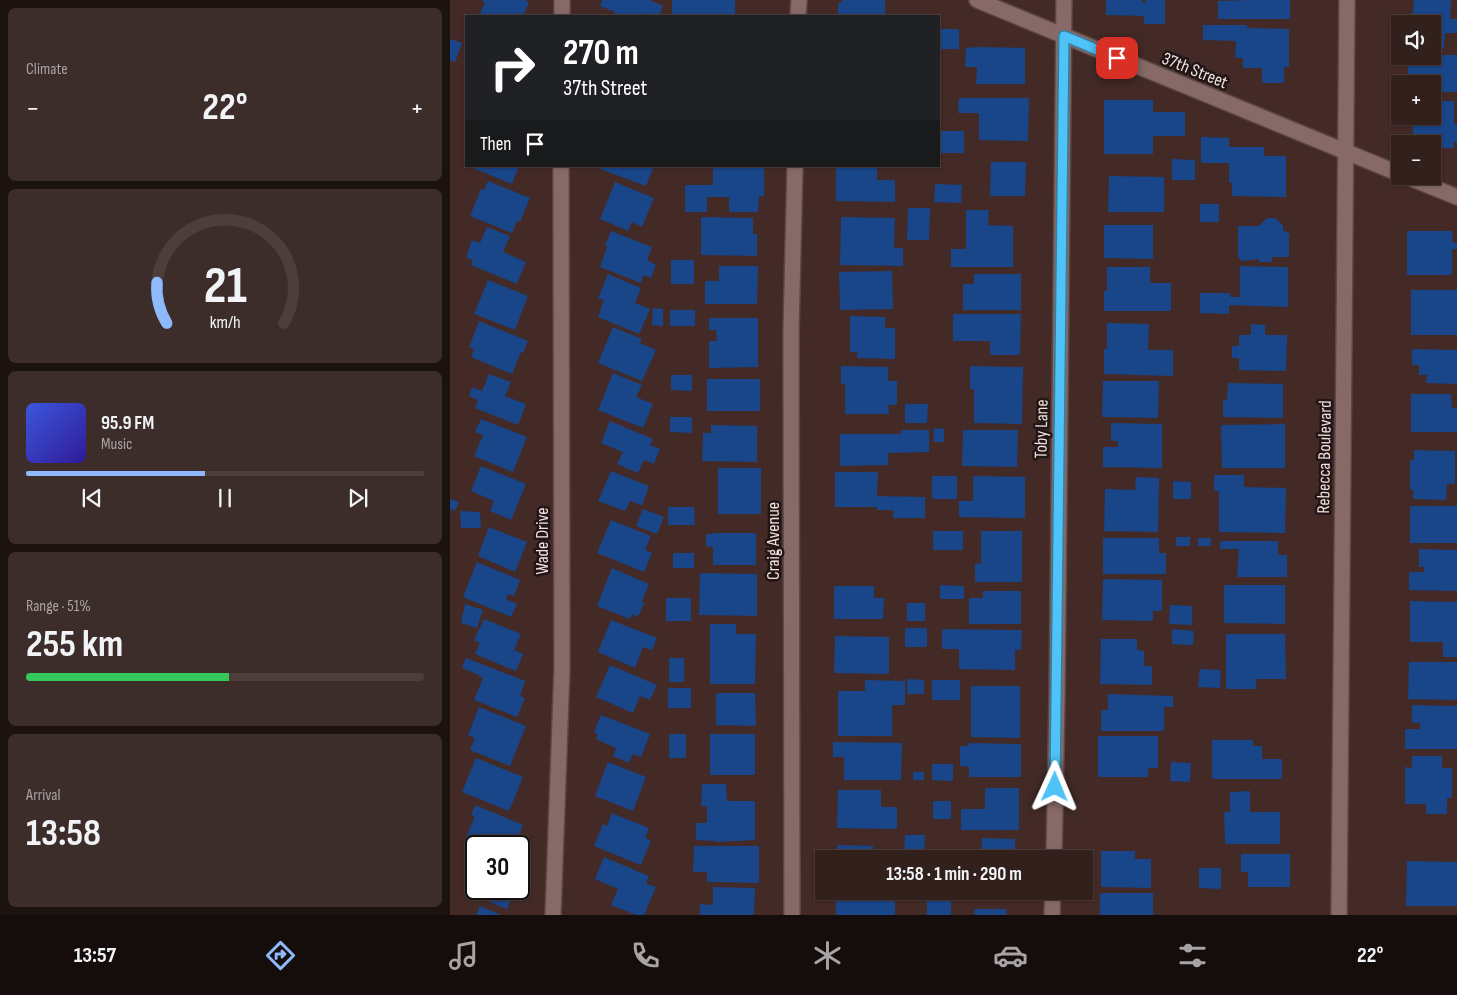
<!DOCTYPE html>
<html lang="en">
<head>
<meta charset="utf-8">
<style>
  body { margin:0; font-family:"Sofia Sans Condensed",sans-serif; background:#3d2d2a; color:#f1f3f6; height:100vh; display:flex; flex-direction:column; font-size:19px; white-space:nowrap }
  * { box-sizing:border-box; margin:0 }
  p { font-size:16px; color:#a8a3a4 }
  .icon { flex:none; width:28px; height:28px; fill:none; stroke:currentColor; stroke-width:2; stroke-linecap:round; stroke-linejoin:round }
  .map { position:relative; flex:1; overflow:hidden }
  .side { display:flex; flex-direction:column; gap:8px; padding:8px; background:#1c1210; width:450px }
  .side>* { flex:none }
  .top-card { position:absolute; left:15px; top:15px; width:475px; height:152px; border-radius:0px; box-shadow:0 1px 4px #0004,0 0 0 1px #4d3e3b; background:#202124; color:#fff; overflow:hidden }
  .buttons { position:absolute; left:941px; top:15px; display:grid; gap:10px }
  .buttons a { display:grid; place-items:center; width:50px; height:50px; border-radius:0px; background:#32201d; box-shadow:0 1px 4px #0004,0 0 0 1px #4d3e3b; font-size:25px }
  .speed { position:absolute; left:15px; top:835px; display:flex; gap:10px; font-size:25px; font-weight:700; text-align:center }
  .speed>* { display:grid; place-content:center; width:65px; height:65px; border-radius:50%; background:#32201d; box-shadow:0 1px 4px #0004,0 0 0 1px #4d3e3b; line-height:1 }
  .speed .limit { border:2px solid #111; border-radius:8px; background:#fff; color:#111 }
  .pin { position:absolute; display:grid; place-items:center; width:42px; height:42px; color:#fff; margin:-21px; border-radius:10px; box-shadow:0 2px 8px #0006 }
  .me { position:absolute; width:55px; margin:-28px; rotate:1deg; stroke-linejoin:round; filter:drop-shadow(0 0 4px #0008) }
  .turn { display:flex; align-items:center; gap:18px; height:105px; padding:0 15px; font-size:22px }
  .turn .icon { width:65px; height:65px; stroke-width:2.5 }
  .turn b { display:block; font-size:35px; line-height:42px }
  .then { display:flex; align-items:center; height:48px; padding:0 15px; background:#0003; gap:10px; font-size:19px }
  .big { font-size:38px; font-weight:700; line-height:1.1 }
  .side .card { flex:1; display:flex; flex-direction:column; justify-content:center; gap:8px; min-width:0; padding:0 18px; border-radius:8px; background:#3d2d2a }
  .side .dial { align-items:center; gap:0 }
  .dial svg { height:130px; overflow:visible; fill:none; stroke:#4d3e3b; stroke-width:7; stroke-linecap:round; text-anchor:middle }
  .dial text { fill:#f1f3f6; stroke:none }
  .song { display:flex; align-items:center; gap:15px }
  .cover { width:60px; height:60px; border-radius:8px; background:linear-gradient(135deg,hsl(230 70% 55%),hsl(250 70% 35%)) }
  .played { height:5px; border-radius:2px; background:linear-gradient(90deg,#8eb9fc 45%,#4d3e3b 45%) }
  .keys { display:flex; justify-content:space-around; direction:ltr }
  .heat { display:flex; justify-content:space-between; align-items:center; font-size:28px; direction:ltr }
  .charge { height:8px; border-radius:4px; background:linear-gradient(90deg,#34c759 51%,#4d3e3b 0) }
  .trip { position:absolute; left:365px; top:850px; width:278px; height:50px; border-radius:0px; background:#32201d; box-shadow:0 1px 4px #0004,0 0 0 1px #4d3e3b; font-weight:700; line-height:50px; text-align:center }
  .tabs { display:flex; height:80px; justify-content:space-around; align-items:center; background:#140d0c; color:#a8a3a4 }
  .tabs .icon { width:35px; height:35px }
  .tabs .on { color:#8eb9fc }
  .tabs b { font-size:22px; color:#f1f3f6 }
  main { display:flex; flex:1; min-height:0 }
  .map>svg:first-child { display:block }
  .building { fill:#194589 }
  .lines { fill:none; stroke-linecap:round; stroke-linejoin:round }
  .street-casing { stroke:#5c4745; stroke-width:18 }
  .street { stroke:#876a67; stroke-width:15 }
  .route-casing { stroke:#337fa1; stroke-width:12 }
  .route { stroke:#4fc3f7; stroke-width:9 }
  .labels { text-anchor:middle; stroke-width:5; stroke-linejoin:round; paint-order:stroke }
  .street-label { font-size:18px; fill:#f0dfdd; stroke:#211615 }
</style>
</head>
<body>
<main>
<section class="side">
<div class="card"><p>Climate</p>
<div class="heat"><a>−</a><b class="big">22°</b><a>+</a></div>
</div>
<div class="card dial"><svg viewBox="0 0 100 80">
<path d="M14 69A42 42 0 1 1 86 69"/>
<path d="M14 69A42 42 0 0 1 8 44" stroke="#8eb9fc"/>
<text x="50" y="56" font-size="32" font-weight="700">21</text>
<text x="50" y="72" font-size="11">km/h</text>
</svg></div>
<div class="card">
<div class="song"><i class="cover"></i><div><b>95.9 FM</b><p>Music</p></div></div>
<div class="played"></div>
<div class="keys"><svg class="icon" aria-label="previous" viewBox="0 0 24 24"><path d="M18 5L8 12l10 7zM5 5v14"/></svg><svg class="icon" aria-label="pause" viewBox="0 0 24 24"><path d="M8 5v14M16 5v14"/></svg><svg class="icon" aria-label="next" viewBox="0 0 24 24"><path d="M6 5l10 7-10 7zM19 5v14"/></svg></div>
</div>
<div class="card"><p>Range · 51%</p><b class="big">255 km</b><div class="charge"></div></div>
<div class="card"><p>Arrival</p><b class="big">13:58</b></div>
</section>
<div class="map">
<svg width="1007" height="915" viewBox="0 0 1007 915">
  <rect width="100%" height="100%" fill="#432a27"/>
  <path class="building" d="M31,0H75L79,2L73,16H29L35,2Z
    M152,0H199L213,6L209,16H201L194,13L193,16H163L165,12L150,6Z
    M222,0H285V14L296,15V16H222Z
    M392,0H435V14H439L440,16H388V3H392Z
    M656,0H692V3H695V0H715V24H694V16L656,15Z
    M796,0H840V19H768V1Z
    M964,0H1001L1000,19H1007V33H995L994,48H982V24H964V20H962Z
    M753,25H797V28L839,29V67H834V83H812V68H793V58H785L786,41L753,40Z
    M489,29H509V49H489Z
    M0,39L12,43L5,62L0,60Z
    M527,47L575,48V84H526L527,67H515L516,48Z
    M982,55H1007V92H982V84H958V56Z
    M509,98H579L578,141L529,140V113H508Z
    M654,100H703V112H735V136H703V154H654Z
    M982,101H1004V124H1007V142H1004V148H982V144H963V116H982Z
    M489,131H514V153H489Z
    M751,137L779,138V147H814V156H836V197L782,196V183H779V163H751Z
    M722,159L745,160V180H722Z
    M541,162H576L575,196H540Z
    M23,166H69L62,184L23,168Z
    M151,166H204L196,186L150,169Z
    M263,166H314V196H309L308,212H279V197H257V212H235V185H263Z
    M386,166H427V180H445V202L386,201Z
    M659,176L714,177V212H658Z
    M38,181L80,198L70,222L67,221L62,233L20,216L31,189L34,190Z
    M165,182L204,198L192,227L182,222L178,231L150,219Z
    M485,184L512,185L511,203L484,202Z
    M750,204H769V222H750Z
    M458,208H480L479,240H457Z
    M516,210H539L538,225L563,226V267H501V249H516Z
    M251,217L303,218V234H307V256L251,255Z
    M391,217L445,218L444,248H453V266L390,265Z
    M817,218H825L833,225V232L835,230L840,235L839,237V257H822V262H809V259L792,261L788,257V226H809Z
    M654,225H703V259L654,258Z
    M37,227L60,236L53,252L76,262L67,284L21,265L23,260L16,257L22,240L30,243Z
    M161,231L202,247L197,260L206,265L201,278L193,275L191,283L150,267L157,247L155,246Z
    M957,231H1002L1003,243H1007V249H1002V275H957Z
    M221,260H244V284H221Z
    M269,266H308L307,304H255V281H269Z
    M790,266L838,267V307L779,305V314L750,313V293H780V297H790Z
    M657,267H700V283H721V311H654V291H657Z
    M442,271L443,309L390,310L389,272Z
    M158,274L191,288L185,303L200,309L189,334L148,317L154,300L148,298Z
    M524,274H571V310H513V284H524Z
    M38,280L78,296L65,330L24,314Z
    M961,290H1007V335H961Z
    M203,308L213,309V326L202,325Z
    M220,310H245V326H220Z
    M503,314H571L570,355H540V341H503Z
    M400,316L435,317V328H445V359L407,358V352H400Z
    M259,318H308V367L259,368V341H267L266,330H259Z
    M29,321L78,341L73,353L71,352L62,374L21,357L24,349L19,347Z
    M657,323L699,324L698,350H723V376L654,374V349H657Z
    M801,324L815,325V335H837L836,371L789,370V358H782V346H789V335H801Z
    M163,327L192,339L190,343L206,350L192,381L148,363Z
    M962,349L1007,350V384L976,383L977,375H969V365H962Z
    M391,366L438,367V381H447V405H438L439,414H395V384H391Z
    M520,366L573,367L572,424L524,423V389H520Z
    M163,373L192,385L186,397L203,404L193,428L148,410Z
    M39,374L61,382L55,396L76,404L68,425L25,408L28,400L19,396L22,387L32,391Z
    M221,375H242V391L221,390Z
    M257,379H310V411H257Z
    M653,381H709L708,418L652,417Z
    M778,383L833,384V418L773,417V400H777Z
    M961,394H1001L1002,408H1007V432H961Z
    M455,404H478L477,423H455Z
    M220,417H242V433L220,432Z
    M31,419L77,437L63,472L24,456L33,435L25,432Z
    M160,421L203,439L200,445L210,449L204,464L194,460L188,473L167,464L173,452L151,443Z
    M661,423L712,424V468L653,467V447H668V441H661Z
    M835,424V468H772L771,425Z
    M261,425L307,426V462L252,461L253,433H261Z
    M484,428L494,429V442H483Z
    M451,430H479V452L438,453V465L390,466V434H451Z
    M513,430H568L567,467L512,466Z
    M964,450L1005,451V484H997L996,500L963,499V490L960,489V460H964Z
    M31,466L76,484L61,520L40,511L44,501L21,491Z
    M268,468H311V514H268Z
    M161,471L199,486L192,505L180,501L175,511L148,501Z
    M385,472H428L427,496L475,497V518H443V510H427V507H385Z
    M764,475H794V487L836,488L835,533L769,532V491H764Z
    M482,476H507V499H482Z
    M523,476L575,477V518L509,517V501H523Z
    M686,477L709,478L708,532L654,531L655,489L685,490Z
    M723,481L741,482V499H723Z
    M0,499L9,502L5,511L0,509Z
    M960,506H1007V543H960Z
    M218,507H244L245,525H218Z
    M193,509L214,517L207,534L186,526Z
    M10,511L30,512L31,528H11Z
    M161,520L201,536L195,550L202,553L194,572L147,553Z
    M39,527L77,542L65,572L28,556Z
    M483,531H513V550H483Z
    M531,531H572V582H525V564L531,563Z
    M263,533H306V565H263V547L256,546V534H263Z
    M726,537H740V546H726Z
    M653,538H709V553H716V574H653Z
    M748,538H761V546H748Z
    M770,541H828V555H837V577H787L789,549H770Z
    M969,549L1007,550V591L959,590V572H974V567H969Z
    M223,553H244V568H223Z
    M27,562L70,580L64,596L58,594L56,599L67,604L61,617L13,597Z
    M162,568L199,584L191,603L195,601L188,617L182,614L180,619L147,606Z
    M250,573L307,574V616L249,615Z
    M653,579L712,580V611H703V621L652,620Z
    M490,585L514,586V599H490Z
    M774,585H835V624L774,623Z
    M384,586H424V598H434L433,619H384Z
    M533,591H571V624H519V598H533Z
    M216,598H241V621H216Z
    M960,601L1007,602V657H993V642H960Z
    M457,603H475V621H457Z
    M15,604L33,610L27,628L11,623Z
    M720,605L742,606V625L719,624Z
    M34,619L71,634L64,650L73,654L66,671L25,654L30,643L24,640Z
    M161,620L207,638L202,650L193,647L185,668L148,652Z
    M260,624H286V634H306L305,684H260Z
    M455,628H477V647H455Z
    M492,629L572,630L571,650H565V670L509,669V649H492Z
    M722,629L744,631L743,645L722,644Z
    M776,634H835L836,679H806V689H776Z
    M385,636L439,637V674L384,673Z
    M651,639H687V650L694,651V666H702V685L650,684Z
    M16,658L75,681L70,696L75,698L67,717L24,700L33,678L29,676V675L12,668Z
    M219,658H234V682H219Z
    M959,662H1007V700L958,699Z
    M160,665L207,685L200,700L190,696L183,713L146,697Z
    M750,669L771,670L770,688L748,687Z
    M457,679L474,680V694H457Z
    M415,680L455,681V705H442V736H388V691H415Z
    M482,680H510V700H482Z
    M521,686H570V738L521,737Z
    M218,688H241V708H218Z
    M269,693H305L306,726L266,725V694Z
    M658,694L723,696V707H714V731H651V710H658Z
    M962,705L1007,706V749H955V729H970V723H962Z
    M29,707L76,726L60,766L20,750L25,738L18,735Z
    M151,715L200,734L191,757L183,754L179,763L163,756L166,748L146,739L148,734L144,732Z
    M219,734H236V758H219Z
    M260,734H305V775H260Z
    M648,736H708V768H698V777H648Z
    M762,740H803V746H812V759H832V779H762Z
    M383,742L452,743L451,780H394V757H383Z
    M518,743L571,744V777H519V767L510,766V746H518Z
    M962,756H992V768H1002V798H997V814H976V804H955V767L962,768Z
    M26,758L73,777L59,811L12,792Z
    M158,762L196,777L183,811L145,796Z
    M721,762L741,763L740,782L720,781Z
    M482,764H503V781L482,780Z
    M463,772H474V780H463Z
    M252,784H276L277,801H305V840L266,842V841L246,840V823H257V806H251Z
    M535,788H569V830H511V809H535Z
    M388,790H431V807H447V829L387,828Z
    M800,791V812H830V844H775L774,812H780V792Z
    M483,801H501V819H483Z
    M25,805L73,825L64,846L26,847L14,843L25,816L21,815Z
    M162,813L199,828L195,838L201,840L191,865L144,846L153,824L157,826Z
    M455,835H475L474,857L454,856Z
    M532,838L565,839V857L569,859H519V849H525V857H531Z
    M387,845L423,846V859H387Z
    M244,846H309V883L257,882V872H243Z
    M651,851H685V859H701V888L651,887Z
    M791,854H840V887H798V872H791Z
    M154,857L199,876L196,884L206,887L194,915H186L161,905L168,889L145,879Z
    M957,861L1007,862V906H956Z
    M749,868H771V889L749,888Z
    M26,874V889H68L63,900L61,899L57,909L18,893Z
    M263,887L305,888L304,915H250V904L263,905Z
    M650,893H703V915H650Z
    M386,899L445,900V915H386Z
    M477,901H501V915H477Z
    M30,906L51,915H26Z
    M524,909H556V915H524Z"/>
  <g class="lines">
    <g class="street-casing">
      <path id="street" d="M527,0L950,174
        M112,16V0
        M348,16L349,0
        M955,176L1007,197
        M604,859L607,698L614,0
        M103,915L112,668L111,166
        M342,915L341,332L345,166
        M602,915L603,891
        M889,915L897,0"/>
    </g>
    <use href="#street" class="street"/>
  </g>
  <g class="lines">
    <g class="route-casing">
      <path id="route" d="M605,787L614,36L667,58"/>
    </g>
    <use href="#route" class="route"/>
  </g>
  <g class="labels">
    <g class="street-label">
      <text transform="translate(745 70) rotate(22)" y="6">37th Street</text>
      <text transform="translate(591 429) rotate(-89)" y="6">Toby Lane</text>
      <text transform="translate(874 457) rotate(-89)" y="6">Rebecca Boulevard</text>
      <text transform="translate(92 541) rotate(-90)" y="6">Wade Drive</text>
      <text transform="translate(323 541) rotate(-90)" y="6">Craig Avenue</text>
    </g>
  </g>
</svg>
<div class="buttons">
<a><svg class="icon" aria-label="sound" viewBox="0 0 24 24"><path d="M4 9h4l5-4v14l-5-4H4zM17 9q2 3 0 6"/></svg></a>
<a>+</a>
<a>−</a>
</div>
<div class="speed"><div class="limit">30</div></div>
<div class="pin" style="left:667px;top:58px;background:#d93025"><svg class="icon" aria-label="arrive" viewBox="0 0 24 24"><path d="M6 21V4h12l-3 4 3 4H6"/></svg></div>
<svg class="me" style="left:605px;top:787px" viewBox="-20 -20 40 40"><path d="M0-17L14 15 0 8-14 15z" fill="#4fc3f7" stroke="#fff" stroke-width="4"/></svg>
<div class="trip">13:58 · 1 min · 290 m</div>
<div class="top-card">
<div class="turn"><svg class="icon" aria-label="right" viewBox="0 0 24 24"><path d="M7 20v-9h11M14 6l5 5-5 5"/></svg><div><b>270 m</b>37th Street</div></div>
<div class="then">Then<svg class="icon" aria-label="arrive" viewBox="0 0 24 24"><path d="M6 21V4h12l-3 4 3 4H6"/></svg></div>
</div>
</div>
</main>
<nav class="tabs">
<b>13:57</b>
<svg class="icon on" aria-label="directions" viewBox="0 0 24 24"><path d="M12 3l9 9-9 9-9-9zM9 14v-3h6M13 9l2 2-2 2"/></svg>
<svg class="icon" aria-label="music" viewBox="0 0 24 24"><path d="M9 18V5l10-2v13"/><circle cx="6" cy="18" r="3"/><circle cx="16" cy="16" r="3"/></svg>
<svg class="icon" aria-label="phone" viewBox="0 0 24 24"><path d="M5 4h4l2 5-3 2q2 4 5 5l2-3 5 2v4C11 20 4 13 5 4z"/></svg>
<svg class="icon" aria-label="climate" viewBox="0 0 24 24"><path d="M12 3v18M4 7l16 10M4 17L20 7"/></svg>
<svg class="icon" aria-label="car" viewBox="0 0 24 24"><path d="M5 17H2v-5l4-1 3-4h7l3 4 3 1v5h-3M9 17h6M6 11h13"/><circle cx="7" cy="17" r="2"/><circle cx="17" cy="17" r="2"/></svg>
<svg class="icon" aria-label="filters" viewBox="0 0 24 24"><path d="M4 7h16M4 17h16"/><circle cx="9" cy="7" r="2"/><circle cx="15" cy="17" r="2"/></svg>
<b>22°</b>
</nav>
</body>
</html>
